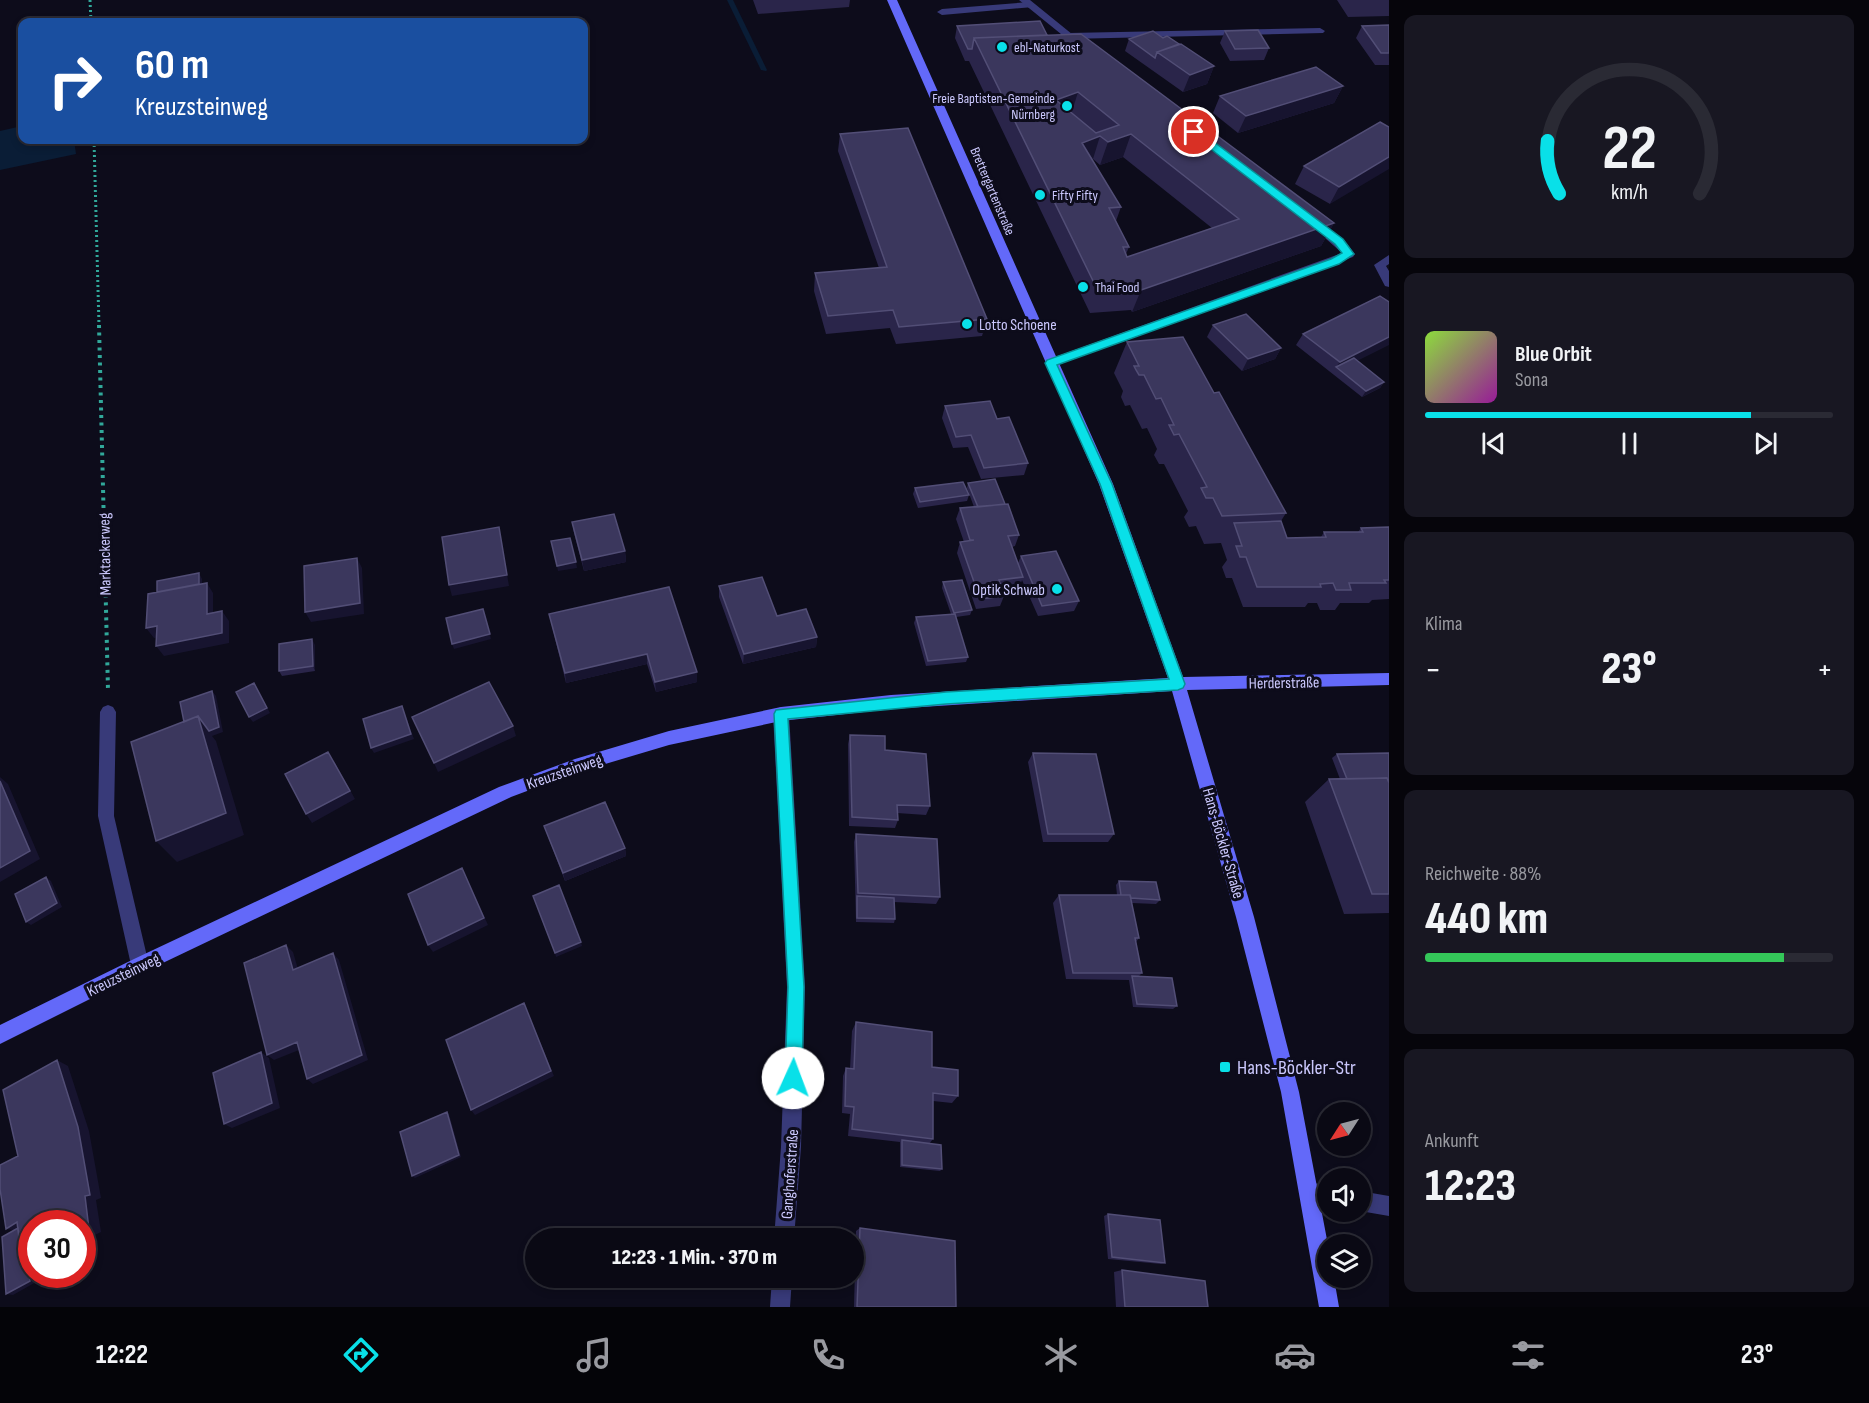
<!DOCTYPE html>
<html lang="de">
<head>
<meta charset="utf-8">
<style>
  body { margin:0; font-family:"Sofia Sans Condensed",sans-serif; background:#181722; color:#f1f3f6; height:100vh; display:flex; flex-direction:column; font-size:22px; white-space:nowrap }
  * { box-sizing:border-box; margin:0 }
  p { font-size:20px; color:#999aa0 }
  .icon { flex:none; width:33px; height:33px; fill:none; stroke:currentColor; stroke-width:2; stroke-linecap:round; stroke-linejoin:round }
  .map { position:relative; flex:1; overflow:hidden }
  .details { display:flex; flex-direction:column; gap:15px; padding:15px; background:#06050b; width:480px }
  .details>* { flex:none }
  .banner { position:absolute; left:18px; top:18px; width:570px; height:126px; border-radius:12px; box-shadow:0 3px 9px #0003,0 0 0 2px #2a2a34; background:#1a4fa0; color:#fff; overflow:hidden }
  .needle { width:39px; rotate:234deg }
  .controls { position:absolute; left:1317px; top:1102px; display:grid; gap:12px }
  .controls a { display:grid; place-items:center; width:54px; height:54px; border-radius:50%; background:#0a0914; box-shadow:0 3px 9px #0003,0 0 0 2px #2a2a34; font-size:30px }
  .speed { position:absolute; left:18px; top:1210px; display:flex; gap:12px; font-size:30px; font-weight:700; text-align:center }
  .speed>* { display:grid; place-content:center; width:78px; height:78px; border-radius:50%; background:#0a0914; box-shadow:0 3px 9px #0003,0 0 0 2px #2a2a34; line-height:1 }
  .speed .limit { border:9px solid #d22; background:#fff; color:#111 }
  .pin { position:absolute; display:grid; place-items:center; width:51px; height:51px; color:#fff; margin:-26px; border:3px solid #fff; border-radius:50%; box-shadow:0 2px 6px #0007 }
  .me { position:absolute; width:66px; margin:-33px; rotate:2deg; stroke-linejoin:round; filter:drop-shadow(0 0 4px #0008) }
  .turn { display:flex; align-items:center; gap:21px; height:126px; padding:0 18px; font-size:27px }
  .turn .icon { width:78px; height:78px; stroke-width:2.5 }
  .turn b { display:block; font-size:42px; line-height:51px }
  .big { font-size:45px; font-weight:800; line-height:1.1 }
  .details .card { flex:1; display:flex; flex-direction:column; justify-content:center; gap:9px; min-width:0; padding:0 21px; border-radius:12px; background:#181722 }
  .details .dial { align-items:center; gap:0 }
  .dial svg { height:156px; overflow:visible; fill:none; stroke:#2a2a34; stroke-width:7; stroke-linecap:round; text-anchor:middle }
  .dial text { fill:#f1f3f6; stroke:none }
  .song { display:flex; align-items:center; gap:18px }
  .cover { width:72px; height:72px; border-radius:9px; background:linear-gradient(135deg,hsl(90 70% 55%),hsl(300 70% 35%)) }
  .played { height:6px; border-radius:3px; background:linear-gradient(90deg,#09e0e8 80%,#2a2a34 80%) }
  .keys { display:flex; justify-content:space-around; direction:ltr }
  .heat { display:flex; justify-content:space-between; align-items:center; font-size:33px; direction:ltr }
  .charge { height:9px; border-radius:4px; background:linear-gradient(90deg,#34c759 88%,#2a2a34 0) }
  .trip { position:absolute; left:525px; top:1228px; width:339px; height:60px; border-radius:30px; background:#0a0914; box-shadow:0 3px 9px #0003,0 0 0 2px #2a2a34; font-weight:800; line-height:60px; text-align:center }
  .menu { display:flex; height:96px; justify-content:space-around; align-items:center; background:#040408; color:#999aa0 }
  .menu .icon { width:42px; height:42px }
  .menu .active { color:#09e0e8 }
  .menu b { font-size:27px; color:#f1f3f6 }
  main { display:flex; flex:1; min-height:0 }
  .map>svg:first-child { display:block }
  .water { fill:#0a1d36 }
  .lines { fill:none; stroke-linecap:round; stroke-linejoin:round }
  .stream { fill:#0a1d36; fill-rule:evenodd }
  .path-far1 { stroke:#31a89a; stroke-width:3; stroke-dasharray:2 3; stroke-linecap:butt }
  .path { stroke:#31a89a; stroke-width:4; stroke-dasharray:3 4.5; stroke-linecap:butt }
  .lane { fill:#383a79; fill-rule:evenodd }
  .street { fill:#383a79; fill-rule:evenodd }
  .secondary { fill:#6369f9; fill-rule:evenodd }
  .wall { fill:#2a254a; fill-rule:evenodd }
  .shaded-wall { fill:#17142f }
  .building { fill:#3b375d; stroke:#524e76; stroke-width:1.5; fill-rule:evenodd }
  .route { fill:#09e0e8; stroke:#069297; stroke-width:1.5 }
  .poi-dot { fill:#09e0e8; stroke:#0d0c1b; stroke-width:2 }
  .labels { text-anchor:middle; stroke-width:6; stroke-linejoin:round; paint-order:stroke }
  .far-poi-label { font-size:14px; fill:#cbc8fd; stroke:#0d0c1b; text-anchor:start }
  .far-street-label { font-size:14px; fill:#cbc8fd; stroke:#0d0c1b }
  .poi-label { font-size:16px; fill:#cbc8fd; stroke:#0d0c1b; text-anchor:start }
  .street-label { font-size:16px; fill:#cbc8fd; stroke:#0d0c1b }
  .near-poi-label { font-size:20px; fill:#cbc8fd; stroke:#0d0c1b; text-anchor:start }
</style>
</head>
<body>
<main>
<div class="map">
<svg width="1389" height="1307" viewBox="0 0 1389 1307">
  <rect width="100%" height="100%" fill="#0d0c1b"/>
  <path class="water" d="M22,126V140H74L76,154L0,170V131Z"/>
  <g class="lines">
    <path class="stream" d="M727,0H733L767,70L766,71L761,70Z"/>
    <path class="path-far1" d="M90,0L91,22
      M94,140L99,326"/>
    <path class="path" d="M99,325L108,690"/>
    <path class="lane" d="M1030,2L1035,5L1033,7L942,15L937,12L942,9Z
      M1320,28L1325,31L1323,33L1068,39L1063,36L1068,33Z
      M108,705L113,707L116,712L114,816L149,965L146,971L140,974L134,971L131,965L98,816L100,712L103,707Z
      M1310,1182L1328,1186V1206L1303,1199L1300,1192L1303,1185Z
      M1360,1191L1389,1196V1216L1360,1211Z"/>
    <path class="street" d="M1019,0H1030L1083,43V47H1077Z
      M1312,217L1343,239L1355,254L1353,257L1055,366H1047L1045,363L1047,360L1342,253L1308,223L1306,221Z
      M1389,255V264L1386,266L1389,271V287L1385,286L1374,265Z
      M781,707L786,709L789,714L805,987L801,1147L794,1239H774L781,1147L787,987L773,714L776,709Z
      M772,1278H792L790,1307H770Z"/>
    <path class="secondary" d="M887,0H897L1113,484L1183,677L1389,673V685L1187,690L1254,917L1299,1092L1328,1245V1278H1334L1339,1307H1319L1281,1092L1236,917L1172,691L891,709L781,721L669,745L575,773L511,797L146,971L0,1044V1025L134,959L499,787L575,759L669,731L781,707L891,695L1168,678L1099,484Z"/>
  </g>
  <path class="wall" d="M753,0H850L849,7L758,14Z
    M1337,0H1389V16L1348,17Z
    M1389,25V65H1375L1356,38L1362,26Z
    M957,26L1047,35L1334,223L1321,246L1132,312L1131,310L1090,313L969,61H965L955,38ZM1123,157L1212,228L1127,257L1126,254L1129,247L1116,221L1121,207L1092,159H1093L1100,165Z
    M1225,31L1269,48L1264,60L1230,61L1220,43Z
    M1163,38L1179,44L1214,66L1207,84L1183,92L1125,51L1129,39Z
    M1343,86L1334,103L1238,133L1213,113L1220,96Z
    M1380,122L1330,204L1295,184L1304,166Z
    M840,134L987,319L982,336L896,344L890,328L826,334L814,291L815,273L879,268L838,151Z
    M1213,325L1281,348L1275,359L1242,371L1207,337Z
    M1303,334L1357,361L1384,382L1380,388L1362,397L1296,345Z
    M1127,342L1214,393L1286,513L1281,521L1287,538L1321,537L1324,532H1358L1361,528L1389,527V599L1372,600L1369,603H1340L1335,610H1320L1317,603H1308L1305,607H1243L1232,578H1226L1222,567L1227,560L1221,543L1204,544L1196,526L1189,527L1184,517L1188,511L1164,464H1159L1154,455L1157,449L1147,428L1142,429L1130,405L1125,406L1121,397L1123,391L1114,373Z
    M945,406L1028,463L1024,475L981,479L968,447L953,448L942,418Z
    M968,483L1005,504L1019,535L1015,546L1012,547L1018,563L1021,556L1079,601L1074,611L1038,616L1022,580L1019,588L1002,590L1004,596L1000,606L976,609L957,553L960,542H964L956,519L960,508L974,507L967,488Z
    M915,488L969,495L967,501L918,508L913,494Z
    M572,522L625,551L626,562L584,571L574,533Z
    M943,582L972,610L970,615L956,617L968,657L966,662L926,666L914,623L916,617L951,614L942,588Z
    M719,586L817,637L816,647L743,664L719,597Z
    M549,614L697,672V682L656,692L647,664L566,683Z
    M315,645V671L282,676L279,671Z
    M850,735L885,750L930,806L926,815L897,813L898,820L895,828L849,826L848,744Z
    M1033,753L1114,834L1108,842H1043L1028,762Z
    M1389,753V913L1344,914L1305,802L1329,779H1340L1332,758L1337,754Z
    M544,826L625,848L626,856L565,881L547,834Z
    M856,834L940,897L936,904L894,902L895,919L894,923L856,922L854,842Z
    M1119,881L1160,900L1156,904L1132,903L1139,938L1136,942L1142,973L1138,977L1177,1006L1173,1009L1133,1007L1129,980L1066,979L1053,903L1059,895H1117L1116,885Z
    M856,1022L932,1067L958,1096L952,1103L933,1101V1139L929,1144L942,1169L940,1171L900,1167V1142L848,1136L850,1114L842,1113L843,1076L846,1068L850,1069L852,1031Z
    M1108,1214L1165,1263L1161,1264L1108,1259L1104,1216Z
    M860,1228L956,1307H854L856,1231Z
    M1122,1270L1208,1307H1116L1114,1272Z"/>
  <path class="shaded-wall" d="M1214,66L1207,84L1183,92L1190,75Z
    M1343,86L1334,103L1238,133L1246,116Z
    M1078,92L1071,115L1056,100Z
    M1131,134L1123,157L1100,165L1108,142Z
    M1100,136L1093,159L1074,166L1082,143Z
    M1389,157V169L1330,204L1339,187Z
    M1334,223L1321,246L1132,312L1141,290Z
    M1389,337V345L1339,370L1336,367L1340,362Z
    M1281,348L1275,359L1242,371L1248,359Z
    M1384,382L1380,388L1362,397L1366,391Z
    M499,527L509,586L452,596L449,585Z
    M625,551L626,562L584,571L582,560Z
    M357,558L362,568L364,614L311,622L305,612Z
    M576,562L577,568L558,571L557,566Z
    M199,573L202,579V596L199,590Z
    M207,583L213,593V624L207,614Z
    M483,609L491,639L454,649L452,644Z
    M222,611L229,621V643L164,656L156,646Z
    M157,626L164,636L154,638L146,628Z
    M817,637L816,647L743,664L744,654Z
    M312,639L315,645V671L313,666Z
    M647,654V664L566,683L565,673Z
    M697,672V682L656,692L655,682Z
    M254,683L270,713L253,722L249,717Z
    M212,691L216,696L223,732L212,736L216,741L244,835L177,862L156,841L198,716Z
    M402,706L414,739L374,753L371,748Z
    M513,726L516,736L438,772L434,763Z
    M334,761L355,799L312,823L306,814Z
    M0,777L8,784L40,859L0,882Z
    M625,848L626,856L565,881L563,873Z
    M462,868L488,925L433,952L428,945Z
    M46,877L51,881L62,907L31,925L26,922Z
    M581,942L582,946L556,957L555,953Z
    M286,945L293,952L300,976L293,970Z
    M333,953L339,960L368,1060L313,1084L307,1079Z
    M524,1003L554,1076L475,1115L471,1110Z
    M297,1042L304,1048L274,1060L267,1055Z
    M261,1052L269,1058L280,1108L232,1128L224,1124Z
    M57,1060L68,1066L89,1131L101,1198L96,1200L101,1232L82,1241V1233Z
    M447,1112L449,1114L461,1157L415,1178L412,1176Z
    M17,1222L32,1247V1275H35L36,1282L13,1295L6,1294L22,1263L19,1231L6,1229Z"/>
  <path class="building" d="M1040,21L1047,35L974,38L972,49H968L957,26Z
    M1389,25V53H1381L1362,26Z
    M1258,30L1269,48L1235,49L1225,31Z
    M1153,31L1163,38L1167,36L1179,44L1157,52L1155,58L1129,39Z
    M1081,34L1334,223L1141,290L1140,287L1098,291L974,38ZM1078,92L1119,125L1096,133L1056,100ZM1131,134L1239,219L1127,257L1123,247H1129L1109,208L1121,207L1082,143L1100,136L1108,142Z
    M1181,44L1214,66L1190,75L1157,52Z
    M1316,67L1343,86L1246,116L1220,96Z
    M1380,122L1389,127V157L1339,187L1304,166Z
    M908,128L987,319L899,327L893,310L828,316L815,273L887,267L840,134Z
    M1380,296L1389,302V337L1340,362L1303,334Z
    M1246,314L1281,348L1248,359L1213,325Z
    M1183,337L1214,393L1219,392L1286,513L1222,516L1213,498H1206L1201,488L1207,487L1179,434L1174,435L1169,425H1174L1161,398L1156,399L1144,375H1139L1136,370L1134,366H1139L1127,342Z
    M1354,358L1384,382L1366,391L1336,367Z
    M990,401L997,419L1009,417L1028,463L984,468L971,435L956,437L945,406Z
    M995,479L1005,504L978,507L968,483Z
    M963,482L969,495L920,502L915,488Z
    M1008,504L1019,535L1008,536L1023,577L999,580L1004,596L980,599L960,542L974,540H970L960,508Z
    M614,514L625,551L582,560L572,522Z
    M1281,521L1287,538L1326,537L1324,532H1363L1361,528L1389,527V580H1384L1386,583H1349L1351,590H1336L1333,583L1320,584L1321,587H1257L1246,557H1240L1236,546H1242L1234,523Z
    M499,527L507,575L449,585L442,537Z
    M570,538L576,562L557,566L551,541Z
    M1056,551L1079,601L1042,606L1021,556Z
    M357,558L360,603L305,612L304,566Z
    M199,573V584L157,592V581Z
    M762,577L777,616L806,609L817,637L744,654L719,586Z
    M962,580L972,610L954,613L943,582Z
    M207,583V614L222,611V633L156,646L157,626L146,628L148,594Z
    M669,587L697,672L655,682L647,654L565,673L549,614Z
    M483,609L490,634L452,644L446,618Z
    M955,614L968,657L928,661L916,617Z
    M312,639L313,666L279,671V644Z
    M489,682L513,726L434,763L412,717Z
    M254,683L267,708L249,717L236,692Z
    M212,691L219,727L209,731L198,716L184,722L180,702Z
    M402,706L411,734L371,748L363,719Z
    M198,716L226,813L156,841L131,742Z
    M850,735L885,736V750L926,754L930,806L897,805L898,820L852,817Z
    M328,752L350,791L306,814L285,774Z
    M1033,753L1096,754L1114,834H1048Z
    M1389,753V783L1387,778L1347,779L1337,754Z
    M1387,778L1389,783V894H1372L1329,779Z
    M0,781L30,851L0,868Z
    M605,802L625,848L563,873L544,826Z
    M856,834L937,839L940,897L858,893Z
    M462,868L484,918L428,945L408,894Z
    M46,877L57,903L26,922L15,894Z
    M1119,881L1156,882L1160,900L1131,898L1130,895H1121Z
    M559,885L581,942L555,953L533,896Z
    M1059,895H1130L1139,938H1135L1142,973H1073Z
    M857,896L894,898L895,919L857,918Z
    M286,945L293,970L333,953L362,1055L307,1079L297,1042L267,1055L244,963Z
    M1132,976L1172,978L1177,1006L1137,1004Z
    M524,1003L551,1071L471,1110L446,1040Z
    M856,1022L932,1032V1067L958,1070V1096L933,1093V1139L852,1129L854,1107L845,1106L846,1068L854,1069Z
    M261,1052L272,1103L224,1124L213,1073Z
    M57,1060L78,1127L90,1195L85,1196L89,1229L82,1233V1224H32V1258L22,1263L17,1222L6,1229L0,1189V1165L18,1156L3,1090Z
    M447,1112L459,1155L412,1176L400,1132Z
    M902,1140L941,1145L942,1169L902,1165Z
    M1108,1214L1160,1220L1165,1263L1112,1257Z
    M18,1228L22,1263L27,1264L30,1281L6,1294L2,1237Z
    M860,1228L955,1241L956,1307H857Z
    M1122,1270L1205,1281L1208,1307H1125Z"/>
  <path class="route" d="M1191,130H1198L1343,239L1354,254L1339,264L1057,365L1112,484L1185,684L1183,688L1178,690L946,704L788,719L804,987L802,1078L799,1084L793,1087L787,1084L785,1078L788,987L774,714L776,710L946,692L1169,679L1100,484L1045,363L1047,360L1331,259L1342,253L1335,244L1191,134Z"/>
  <g class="poi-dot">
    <circle cx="1002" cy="47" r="6"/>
    <circle cx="1067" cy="106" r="6"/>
    <circle cx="1040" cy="195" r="6"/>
    <circle cx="1083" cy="287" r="6"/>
    <circle cx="967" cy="324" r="6"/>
    <circle cx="1057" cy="589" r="6"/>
    <rect x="1219" y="1061" width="12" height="12" rx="3"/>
  </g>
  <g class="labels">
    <g class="far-poi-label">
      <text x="1014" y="52">ebl-Naturkost</text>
      <text x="1055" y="103" text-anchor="end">Freie Baptisten-Gemeinde<tspan x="1055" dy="16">Nürnberg</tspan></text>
      <text x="1052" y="200">Fifty Fifty</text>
      <text x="1095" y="292">Thai Food</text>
    </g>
    <g class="far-street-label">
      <text transform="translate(993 191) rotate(67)" y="5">Brettergartenstraße</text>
    </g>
    <g class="poi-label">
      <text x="979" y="330">Lotto Schoene</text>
      <text x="1045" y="595" text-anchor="end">Optik Schwab</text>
    </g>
    <g class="street-label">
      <text transform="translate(104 554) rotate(-91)" y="6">Marktackerweg</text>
      <text transform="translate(1284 682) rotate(-1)" y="6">Herderstraße</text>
      <text transform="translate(564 771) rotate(-19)" y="6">Kreuzsteinweg</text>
      <text transform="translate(1224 843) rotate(74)" y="6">Hans-Böckler-Straße</text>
      <text transform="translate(123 974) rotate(-26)" y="6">Kreuzsteinweg</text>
      <text transform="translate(789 1174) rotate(-86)" y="6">Ganghoferstraße</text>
    </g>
    <g class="near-poi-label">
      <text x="1237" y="1074">Hans-Böckler-Str</text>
    </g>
  </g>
</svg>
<div class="controls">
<a><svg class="needle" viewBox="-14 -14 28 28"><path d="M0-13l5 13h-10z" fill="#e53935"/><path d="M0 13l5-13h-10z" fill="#999aa0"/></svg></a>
<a><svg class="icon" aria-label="sound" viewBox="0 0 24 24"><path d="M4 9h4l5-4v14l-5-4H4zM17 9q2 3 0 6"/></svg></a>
<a><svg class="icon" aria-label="layers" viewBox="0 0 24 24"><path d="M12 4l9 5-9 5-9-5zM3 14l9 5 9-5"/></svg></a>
</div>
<div class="speed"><div class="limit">30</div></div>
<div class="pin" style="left:1194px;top:132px;background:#d93025"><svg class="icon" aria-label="arrive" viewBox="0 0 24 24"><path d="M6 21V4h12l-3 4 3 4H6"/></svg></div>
<svg class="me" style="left:793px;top:1078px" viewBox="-20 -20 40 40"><circle r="19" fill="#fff"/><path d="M0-13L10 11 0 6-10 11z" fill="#09e0e8"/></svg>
<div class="trip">12:23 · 1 Min. · 370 m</div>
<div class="banner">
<div class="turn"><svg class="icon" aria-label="right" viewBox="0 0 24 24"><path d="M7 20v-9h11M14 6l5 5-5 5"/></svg><div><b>60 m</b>Kreuzsteinweg</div></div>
</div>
</div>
<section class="details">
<div class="card dial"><svg viewBox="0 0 100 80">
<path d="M14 69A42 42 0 1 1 86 69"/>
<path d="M14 69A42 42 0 0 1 8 42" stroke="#09e0e8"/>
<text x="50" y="56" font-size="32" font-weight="700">22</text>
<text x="50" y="72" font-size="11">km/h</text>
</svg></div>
<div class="card">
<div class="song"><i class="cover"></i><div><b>Blue Orbit</b><p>Sona</p></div></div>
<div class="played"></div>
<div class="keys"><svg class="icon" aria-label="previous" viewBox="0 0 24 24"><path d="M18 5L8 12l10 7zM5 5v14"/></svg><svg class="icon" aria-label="pause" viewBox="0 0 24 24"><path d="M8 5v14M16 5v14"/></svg><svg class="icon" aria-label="next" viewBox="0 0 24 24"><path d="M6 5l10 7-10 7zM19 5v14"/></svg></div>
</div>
<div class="card"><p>Klima</p>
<div class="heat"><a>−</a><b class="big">23°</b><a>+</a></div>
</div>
<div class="card"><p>Reichweite · 88%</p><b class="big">440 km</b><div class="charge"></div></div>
<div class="card"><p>Ankunft</p><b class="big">12:23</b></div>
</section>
</main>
<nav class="menu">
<b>12:22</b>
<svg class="icon active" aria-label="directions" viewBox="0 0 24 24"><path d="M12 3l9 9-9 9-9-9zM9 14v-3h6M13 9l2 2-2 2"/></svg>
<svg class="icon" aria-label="music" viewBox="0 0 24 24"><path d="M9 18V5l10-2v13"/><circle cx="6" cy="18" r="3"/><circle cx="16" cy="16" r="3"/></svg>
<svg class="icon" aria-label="phone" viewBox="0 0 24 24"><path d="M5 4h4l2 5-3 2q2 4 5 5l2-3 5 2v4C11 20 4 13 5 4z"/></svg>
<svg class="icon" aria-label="climate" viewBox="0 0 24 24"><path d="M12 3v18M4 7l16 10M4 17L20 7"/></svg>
<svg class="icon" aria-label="car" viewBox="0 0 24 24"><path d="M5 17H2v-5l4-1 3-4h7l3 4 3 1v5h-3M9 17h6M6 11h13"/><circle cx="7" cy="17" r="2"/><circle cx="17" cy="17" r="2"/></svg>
<svg class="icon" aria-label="filters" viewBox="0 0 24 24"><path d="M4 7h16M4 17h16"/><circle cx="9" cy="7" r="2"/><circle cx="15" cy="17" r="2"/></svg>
<b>23°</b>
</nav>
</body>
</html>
